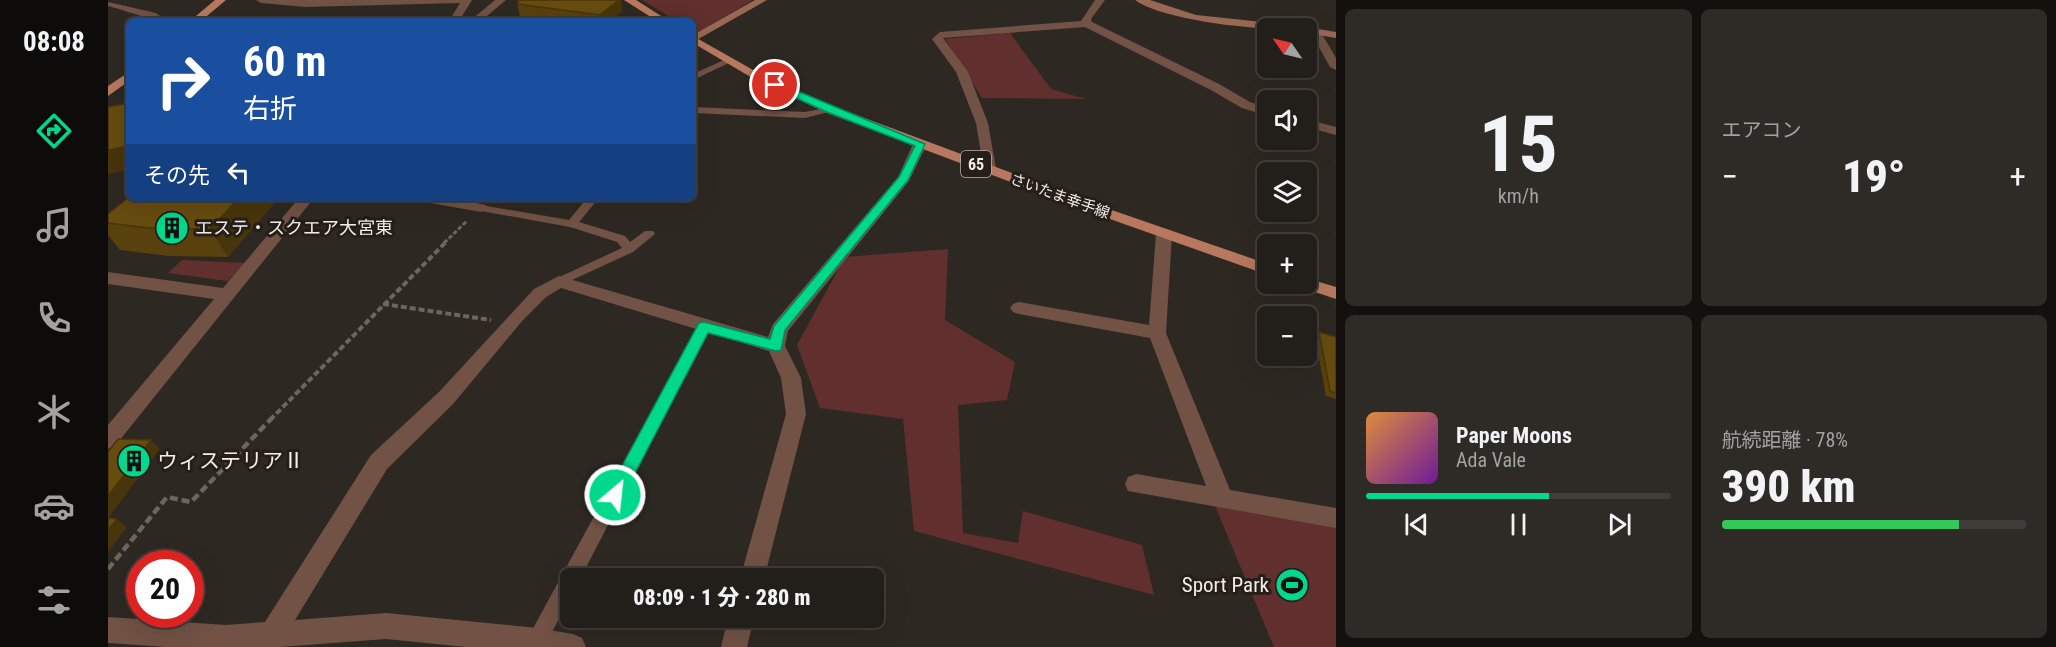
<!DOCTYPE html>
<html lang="ja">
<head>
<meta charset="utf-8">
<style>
  body { margin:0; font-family:"Roboto Condensed","Noto Sans JP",sans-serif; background:#2e2b27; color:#f1f3f6; height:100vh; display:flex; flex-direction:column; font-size:22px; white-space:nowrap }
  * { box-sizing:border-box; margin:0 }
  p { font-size:20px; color:#a2a2a2 }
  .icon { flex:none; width:33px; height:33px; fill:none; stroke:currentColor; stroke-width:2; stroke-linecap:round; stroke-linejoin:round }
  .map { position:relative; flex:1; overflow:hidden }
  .side { display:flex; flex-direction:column; gap:9px; padding:9px; background:#13100e; width:720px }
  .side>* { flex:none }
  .hud { position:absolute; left:18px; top:18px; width:570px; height:183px; border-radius:9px; box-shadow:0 6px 24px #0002,0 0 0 2px #3f3c39; background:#1a4fa0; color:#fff; overflow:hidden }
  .needle { width:39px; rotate:304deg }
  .tools { position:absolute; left:1149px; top:18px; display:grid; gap:12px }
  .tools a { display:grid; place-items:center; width:60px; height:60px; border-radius:9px; background:#221e1a; box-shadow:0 6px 24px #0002,0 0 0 2px #3f3c39; font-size:30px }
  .speed { position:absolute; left:18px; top:550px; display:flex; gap:12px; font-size:30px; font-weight:700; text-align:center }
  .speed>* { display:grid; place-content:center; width:78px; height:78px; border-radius:50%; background:#221e1a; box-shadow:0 6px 24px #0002,0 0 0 2px #3f3c39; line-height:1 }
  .speed .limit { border:9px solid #d22; background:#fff; color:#111 }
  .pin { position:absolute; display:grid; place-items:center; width:51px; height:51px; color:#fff; margin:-26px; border:3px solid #fff; border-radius:50%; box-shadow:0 2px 6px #0007 }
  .me { position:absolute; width:66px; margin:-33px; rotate:28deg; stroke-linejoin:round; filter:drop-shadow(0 0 4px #0008) }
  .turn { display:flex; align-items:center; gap:21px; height:126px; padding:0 18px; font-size:27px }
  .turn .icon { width:78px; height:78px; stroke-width:2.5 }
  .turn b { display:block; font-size:42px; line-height:51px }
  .then { display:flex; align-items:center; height:57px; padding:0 18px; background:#0003; gap:12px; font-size:22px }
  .big { font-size:45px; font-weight:800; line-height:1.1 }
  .side .widget { flex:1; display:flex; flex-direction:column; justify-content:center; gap:9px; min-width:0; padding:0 21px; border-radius:9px; background:#2e2b27 }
  .side .dial { align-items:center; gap:0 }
  .dial b { font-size:78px; line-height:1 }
  .song { display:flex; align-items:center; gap:18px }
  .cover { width:72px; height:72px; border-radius:9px; background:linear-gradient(135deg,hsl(30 70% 55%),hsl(280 70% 35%)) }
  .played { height:6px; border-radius:3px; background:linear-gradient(90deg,#00d98c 60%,#3f3c39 60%) }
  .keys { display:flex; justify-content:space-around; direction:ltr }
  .heat { display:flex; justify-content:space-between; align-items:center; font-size:33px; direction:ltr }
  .charge { height:9px; border-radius:4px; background:linear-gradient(90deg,#34c759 78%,#3f3c39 0) }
  .side .tiles { flex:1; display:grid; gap:9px; grid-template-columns:repeat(2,1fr) }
  .trip { position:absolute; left:452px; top:568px; width:324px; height:60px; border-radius:9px; background:#221e1a; box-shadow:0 6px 24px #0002,0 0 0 2px #3f3c39; font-weight:800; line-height:60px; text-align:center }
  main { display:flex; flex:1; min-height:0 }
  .tab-bar { display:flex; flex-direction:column; width:108px; justify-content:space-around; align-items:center; background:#0e0c0a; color:#a2a2a2 }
  .tab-bar .icon { width:42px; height:42px }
  .tab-bar .on { color:#00d98c }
  .tab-bar b { font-size:27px; color:#f1f3f6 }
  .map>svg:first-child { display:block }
  .green { fill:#612f2d }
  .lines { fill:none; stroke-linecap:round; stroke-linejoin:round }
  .path-far2 { stroke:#6b6660; stroke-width:3; stroke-dasharray:4.5 2; stroke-linecap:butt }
  .path-far1 { stroke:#6b6660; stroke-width:4; stroke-dasharray:6 3; stroke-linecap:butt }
  .path { stroke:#6b6660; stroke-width:4.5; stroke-dasharray:8 4; stroke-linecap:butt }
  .lane { fill:#715245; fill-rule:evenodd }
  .street { fill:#715245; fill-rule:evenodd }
  .secondary { fill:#986854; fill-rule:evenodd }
  .primary { fill:#b7785f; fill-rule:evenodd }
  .wall { fill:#59410e }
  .shaded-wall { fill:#48350b }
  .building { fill:#674c10; stroke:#48350b; stroke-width:1.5 }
  .route { fill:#00d98c; stroke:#008d5b; stroke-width:1.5 }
  .labels { text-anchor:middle; stroke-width:6; stroke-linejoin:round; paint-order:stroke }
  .far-street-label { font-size:15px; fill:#f1ede9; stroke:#251e19 }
  .shield { fill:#251e19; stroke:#b4afab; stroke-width:1.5 }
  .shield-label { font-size:16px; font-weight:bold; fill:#f1ede9 }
  .poi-label { font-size:18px; fill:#f1ede9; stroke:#251e19; text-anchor:start }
  .near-poi-label { font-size:21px; fill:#f1ede9; stroke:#251e19; text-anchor:start }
</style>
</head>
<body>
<main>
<nav class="tab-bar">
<b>08:08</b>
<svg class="icon on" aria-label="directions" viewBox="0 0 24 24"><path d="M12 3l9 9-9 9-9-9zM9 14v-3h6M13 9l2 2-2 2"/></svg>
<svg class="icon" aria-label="music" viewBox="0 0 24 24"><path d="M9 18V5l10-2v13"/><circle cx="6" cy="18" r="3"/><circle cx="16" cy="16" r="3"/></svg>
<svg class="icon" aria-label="phone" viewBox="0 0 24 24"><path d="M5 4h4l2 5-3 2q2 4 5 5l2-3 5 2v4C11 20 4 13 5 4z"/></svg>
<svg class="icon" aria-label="climate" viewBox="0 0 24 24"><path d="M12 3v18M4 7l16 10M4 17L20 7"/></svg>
<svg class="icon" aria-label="car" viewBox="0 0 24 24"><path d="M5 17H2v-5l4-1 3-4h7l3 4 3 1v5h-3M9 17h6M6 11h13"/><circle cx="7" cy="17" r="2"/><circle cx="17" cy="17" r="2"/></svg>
<svg class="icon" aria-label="filters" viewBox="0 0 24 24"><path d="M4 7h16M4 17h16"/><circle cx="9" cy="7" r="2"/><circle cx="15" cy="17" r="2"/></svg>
</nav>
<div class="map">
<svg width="1228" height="647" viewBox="0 0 1228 647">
  <rect width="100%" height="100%" fill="#2e2822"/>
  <path class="green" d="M534,0H645L589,33L585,30V21H569Z
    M902,33L943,89L978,99L874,98L837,39Z
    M840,249L837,320L907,362L899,400L850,405L855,533L910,543L915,511L1034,545L1046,595L806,531L795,419L712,408L689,345L737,257Z
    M74,260L137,263L120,281L60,273Z
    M1105,501L1228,523V647H1166Z"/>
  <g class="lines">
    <path class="path-far2" d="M336,243L359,221"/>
    <path class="path-far1" d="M275,304L383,320
      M162,420L338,242"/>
    <path class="path" d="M0,569L59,497L83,502L164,418"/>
    <path class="lane" d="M0,2L48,13L59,21C46,21 15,10 0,6Z
      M618,59L625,61L585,80V74Z
      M585,107L697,112L723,107L728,110L697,118L585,113Z
      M479,198H491L471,222L517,236L522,242L537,231H545L547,234L525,252L451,286L447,285L445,282L447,279L514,248L509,242L462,227L373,211L367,208L373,205L461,220Z
      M596,322L603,327L472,579H462V598L436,647H422L419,641L422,634L589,327Z"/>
    <path class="street" d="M148,0H364L351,21H341L352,3L197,7L153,3Z
      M387,0H398L373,21H362Z
      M987,0H997L983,19L984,22L1111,84L1142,102L1160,108V116L1134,108L1103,90L977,27L835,38L860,72L880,123L888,169L886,172H876L868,123L848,72L824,39L832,32L973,21Z
      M1207,28L1211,29L1228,58V70L1222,67L1202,31Z
      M1198,119L1228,127V135L1198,127Z
      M812,140L819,144L801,181L680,331L677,346L693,378L698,414L656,579H632L678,414L673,378L661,351L453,288L438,297L415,320L345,404L279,469L187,620L278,613L429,628L465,634L474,638L478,647H358L278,639L172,647H58L0,643V617L118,625L157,622L263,455L331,392L426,289L451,276L660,337L665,324L790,177L805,144Z
      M191,198H206L7,446L0,449V425L106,299L0,284V272L115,288Z
      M310,198H342L378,205L380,208L373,212L317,202Z
      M1056,229L1064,234L1058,333L1122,490L1228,508V528L1020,491L1017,484L1020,477L1028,474L1098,486L1042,338L911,314L905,312L902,308L905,304L911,302L1041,325L1048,234Z
      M620,618H646L639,647H613Z"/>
    <path class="secondary" d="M647,0H659L585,42V35Z
      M1027,0H1042L1088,15L1184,25L1189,28C1156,32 1053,20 1027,0Z
      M1198,27L1228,32V38L1198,33V28H1194Z"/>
    <path class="primary" d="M107,0H118L93,21H82Z
      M516,0H528L561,21H549Z
      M585,36L654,75L727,107L995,207L1160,264V275L985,213L719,113L646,79L585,43Z
      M21,72V81L0,96V86Z
      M1198,278L1228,287V299L1192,287L1190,284H1198Z"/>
  </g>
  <path class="wall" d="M411,0H513L514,11L503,21H440L412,17L409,4Z
    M88,198H171L120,257L61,256L12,250L0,235V214L85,201Z
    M1211,332L1228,337V399L1218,396L1207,337Z"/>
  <path class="shaded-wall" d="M511,0H513L514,11L503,21H493L492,15Z
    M21,146V170L0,174V150Z
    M131,198H171L120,257L102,229Z
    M43,440L52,449L0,518V496Z
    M9,519L19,527L0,552V530Z"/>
  <path class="building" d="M411,0H511L492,15L409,4Z
    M21,103V146L0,150V107Z
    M21,197V198H46L85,201L88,198H131L102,229L40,228L0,223V214Z
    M1211,332L1228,337V393L1222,391Z
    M10,439L43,440L0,496V452Z
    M0,518L9,519L0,530Z"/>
  <path class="route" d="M664,83H670L817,144L800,180L677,330L673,350L668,351L600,333L513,500L507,502L501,500L498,495L501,490L591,323L596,322L662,339L666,326L791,177L807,146L719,112L664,87Z"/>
  <defs>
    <g id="building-disc" transform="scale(1.725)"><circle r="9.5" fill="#00d98c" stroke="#251e19"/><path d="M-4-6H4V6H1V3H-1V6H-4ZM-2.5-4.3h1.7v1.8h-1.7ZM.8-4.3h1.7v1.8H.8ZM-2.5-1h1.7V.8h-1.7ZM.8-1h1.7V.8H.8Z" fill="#111"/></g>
    <g id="stadium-disc" transform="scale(1.725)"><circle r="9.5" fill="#00d98c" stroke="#251e19"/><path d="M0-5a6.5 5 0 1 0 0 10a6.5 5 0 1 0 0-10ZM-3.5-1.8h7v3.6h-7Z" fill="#111"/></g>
  </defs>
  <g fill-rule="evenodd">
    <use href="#building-disc" x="64" y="228"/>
    <use href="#building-disc" x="26" y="461"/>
    <use href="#stadium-disc" x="1184" y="585"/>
  </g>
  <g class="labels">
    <g class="far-street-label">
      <text transform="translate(952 196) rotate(20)" y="5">さいたま幸手線</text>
    </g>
    <rect class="shield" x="853" y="151" width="30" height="26" rx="4.5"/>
    <g class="shield-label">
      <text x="868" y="170">65</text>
    </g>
    <g class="poi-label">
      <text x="87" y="234">エステ・スクエア大宮東</text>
    </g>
    <g class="near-poi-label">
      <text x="49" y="468">ウィステリアⅡ</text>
      <text x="1161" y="592" text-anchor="end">Sport Park</text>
    </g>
  </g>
</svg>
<div class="tools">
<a><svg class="needle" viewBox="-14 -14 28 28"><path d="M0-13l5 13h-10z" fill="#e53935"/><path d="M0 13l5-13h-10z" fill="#a2a2a2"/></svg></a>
<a><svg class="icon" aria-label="sound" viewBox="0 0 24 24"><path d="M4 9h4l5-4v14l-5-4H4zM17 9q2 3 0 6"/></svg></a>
<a><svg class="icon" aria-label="layers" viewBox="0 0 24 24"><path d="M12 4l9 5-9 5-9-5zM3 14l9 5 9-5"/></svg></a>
<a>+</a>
<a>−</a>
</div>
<div class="speed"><div class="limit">20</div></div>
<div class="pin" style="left:667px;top:85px;background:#d93025"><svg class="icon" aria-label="arrive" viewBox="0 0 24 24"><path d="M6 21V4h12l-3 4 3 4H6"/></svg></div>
<svg class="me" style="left:507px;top:495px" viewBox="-20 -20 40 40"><circle r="17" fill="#00d98c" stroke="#fff" stroke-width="3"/><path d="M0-11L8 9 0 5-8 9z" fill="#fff"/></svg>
<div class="trip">08:09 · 1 分 · 280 m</div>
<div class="hud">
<div class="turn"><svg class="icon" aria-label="right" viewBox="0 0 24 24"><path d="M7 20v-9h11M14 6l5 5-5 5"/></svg><div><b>60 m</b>右折</div></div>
<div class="then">その先<svg class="icon" aria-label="left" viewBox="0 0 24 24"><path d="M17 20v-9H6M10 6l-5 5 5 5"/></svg></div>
</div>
</div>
<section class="side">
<div class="tiles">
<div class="widget dial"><b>15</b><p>km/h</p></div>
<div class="widget"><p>エアコン</p>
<div class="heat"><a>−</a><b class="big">19°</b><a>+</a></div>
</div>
<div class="widget">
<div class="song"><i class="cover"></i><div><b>Paper Moons</b><p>Ada Vale</p></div></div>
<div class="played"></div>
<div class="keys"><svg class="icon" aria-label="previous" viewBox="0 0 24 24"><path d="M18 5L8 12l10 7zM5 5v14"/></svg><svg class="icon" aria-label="pause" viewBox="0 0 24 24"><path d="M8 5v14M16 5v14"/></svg><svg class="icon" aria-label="next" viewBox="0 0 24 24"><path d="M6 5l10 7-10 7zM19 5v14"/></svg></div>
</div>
<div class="widget"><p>航続距離 · 78%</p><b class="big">390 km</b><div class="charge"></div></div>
</div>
</section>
</main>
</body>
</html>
